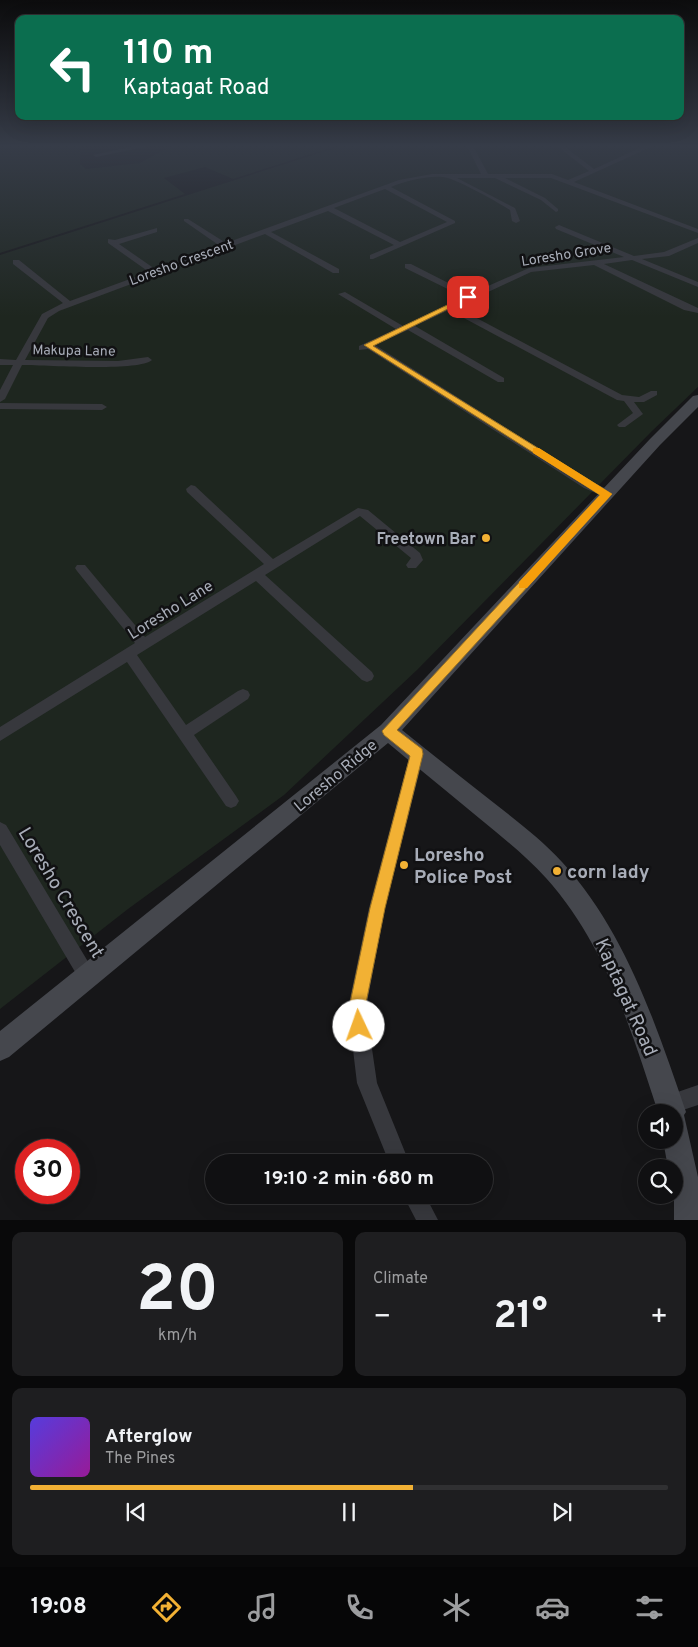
<!DOCTYPE html>
<html lang="en">
<head>
<meta charset="utf-8">
<style>
  body { margin:0; font-family:Overpass,sans-serif; background:#1e1e20; color:#f1f3f6; height:100vh; display:flex; flex-direction:column; font-size:19px; white-space:nowrap }
  * { box-sizing:border-box; margin:0 }
  p { font-size:16px; color:#9c9d9f }
  .icon { flex:none; width:28px; height:28px; fill:none; stroke:currentColor; stroke-width:2; stroke-linecap:round; stroke-linejoin:round }
  .map { position:relative; height:1220px; overflow:hidden }
  .details { display:flex; flex-direction:column; gap:12px; padding:12px; background:#09090a; flex:1 }
  .details>* { flex:none }
  .banner { position:absolute; left:15px; top:15px; width:669px; height:105px; border-radius:10px; box-shadow:0 5px 20px #0002,0 0 0 1px #303032; background:#0b6e4f; color:#fff; overflow:hidden }
  .buttons { position:absolute; left:638px; top:1104px; display:grid; gap:10px }
  .buttons a { display:grid; place-items:center; width:45px; height:45px; border-radius:50%; background:#101012; box-shadow:0 5px 20px #0002,0 0 0 1px #303032; font-size:25px }
  .speed { position:absolute; left:15px; top:1139px; display:flex; gap:10px; font-size:25px; font-weight:700; text-align:center }
  .speed>* { display:grid; place-content:center; width:65px; height:65px; border-radius:50%; background:#101012; box-shadow:0 5px 20px #0002,0 0 0 1px #303032; line-height:1 }
  .speed .limit { border:8px solid #d22; background:#fff; color:#111 }
  .pin { position:absolute; display:grid; place-items:center; width:42px; height:42px; color:#fff; margin:-21px; border-radius:10px; box-shadow:0 2px 8px #0006 }
  .me { position:absolute; width:55px; margin:-28px; rotate:357deg; stroke-linejoin:round; filter:drop-shadow(0 0 4px #0008) }
  .turn { display:flex; align-items:center; gap:18px; height:105px; padding:0 25px; font-size:22px }
  .turn .icon { width:65px; height:65px; stroke-width:2.5 }
  .turn b { display:block; font-size:35px; line-height:42px }
  .big { font-size:38px; font-weight:700; line-height:1.1 }
  .details .widget { flex:1; display:flex; flex-direction:column; justify-content:center; gap:8px; min-width:0; padding:0 18px; border-radius:10px; background:#1e1e20 }
  .details .dial { align-items:center; gap:0 }
  .dial b { font-size:65px; line-height:1 }
  .song { display:flex; align-items:center; gap:15px }
  .cover { width:60px; height:60px; border-radius:8px; background:linear-gradient(135deg,hsl(250 70% 55%),hsl(300 70% 35%)) }
  .played { height:5px; border-radius:2px; background:linear-gradient(90deg,#f2b134 60%,#303032 60%) }
  .keys { display:flex; justify-content:space-around; direction:ltr }
  .heat { display:flex; justify-content:space-between; align-items:center; font-size:28px; direction:ltr }
  .details .tiles { flex:1; display:grid; gap:12px; grid-template-columns:1fr 1fr }
  .widget:last-child { grid-column:span 2 }
  .trip { position:absolute; left:205px; top:1154px; width:288px; height:50px; border-radius:25px; background:#101012; box-shadow:0 5px 20px #0002,0 0 0 1px #303032; font-weight:700; line-height:50px; text-align:center }
  .tabs { display:flex; height:80px; justify-content:space-around; align-items:center; background:#060607; color:#9c9d9f }
  .tabs .icon { width:35px; height:35px }
  .tabs .selected { color:#f2b134 }
  .tabs b { font-size:22px; color:#f1f3f6 }
  .map>svg:first-child { display:block }
  .green { fill:#1e261f }
  .lines { fill:none; stroke-linecap:round; stroke-linejoin:round }
  .street { fill:#37383d; fill-rule:evenodd }
  .secondary { fill:#45474d; fill-rule:evenodd }
  .route { fill:#f2b134; stroke:#9d7322 }
  .slow { fill:#f59e0b }
  .poi-dot { fill:#f2b134; stroke:#111113; stroke-width:2 }
  .labels { text-anchor:middle; stroke-width:5; stroke-linejoin:round; paint-order:stroke }
  .far-street-label { font-size:14px; fill:#a8adb8; stroke:#111113 }
  .poi-label { font-size:16px; font-weight:bold; fill:#a8adb8; stroke:#111113; text-anchor:end }
  .street-label { font-size:16px; fill:#a8adb8; stroke:#111113 }
  .near-poi-label { font-size:19px; font-weight:bold; fill:#a8adb8; stroke:#111113; text-anchor:start }
  .near-street-label { font-size:19px; fill:#a8adb8; stroke:#111113 }
</style>
</head>
<body>
<div class="map">
<svg width="698" height="1220" viewBox="0 0 698 1220">
  <rect width="100%" height="100%" fill="#161618"/>
  <path class="green" d="M0,146H81L80,164L86,169L140,163L171,146H336L233,179L205,167L164,178L185,194L0,253Z
    M341,146H698V387L652,431L417,670L284,795L128,909L0,1009V255Z"/>
  <g class="lines">
    <path class="street" d="M134,146H149L96,157L93,155Z
      M467,146H473L488,174H552L568,180L589,171L557,146H564L594,169L644,146H653L574,182L698,229V233L551,178H505L545,198L558,209V211L556,212L541,200L495,178H457L515,208L520,221L516,223L512,221L510,210C496,201 463,183 448,178C432,174 406,181 391,187L455,221V223L373,259H370V255L394,245L328,211L271,232L339,269V273H333L265,234L59,311L48,318L25,360L118,361L148,357L152,360C138,372 46,365 22,365L5,399L0,402V390L13,365H0V359L16,360L42,314L63,303L13,264V260H19L70,301L149,272L108,243V239L115,240L157,228V232L119,244L155,269L220,246L184,221V219H188L226,243L399,180L432,174H481ZM385,189L447,222L400,242L334,208Z
      M559,225L634,256L664,252L698,238V243L669,256L642,259L698,282V287L632,260L604,264L698,308V313L684,310L594,265L531,272L456,307L622,395L639,397L651,391H657V395L644,402H634L643,414L625,427H619L617,425L633,413L624,401L617,400L449,310L415,326L504,378V382H498L408,330L375,345L592,482L611,491L612,494L607,498L584,488L368,349L359,350V346L396,329L338,294L345,292L403,326L464,297L405,268V264H411L470,294L529,268L624,257L556,229L555,227Z
      M0,403L102,404L107,407L102,410L0,409Z
      M191,485L195,486L273,559L358,508L368,510L420,553L423,560L416,568H408L406,565L411,558L360,516L265,575L372,672L374,676L372,680L367,682L362,680L256,581L137,655L186,725L238,691L243,689L248,691L250,695L248,699L194,735L236,796L239,801L236,806L231,808L226,806L127,662L0,741V727L135,643L77,571L75,568L77,565H85L145,637L264,564L187,492L186,489Z
      M417,747L422,749L424,754L385,908L366,1008L377,1083L409,1162H389L357,1083L348,1008L369,908L410,754L412,749Z
      M0,822L6,825L93,970L96,976L93,982L87,985L81,982L0,845Z
      M698,1085V1105L674,1113L663,1111L660,1104L663,1097Z
      M403,1195H425L438,1220H416Z"/>
    <path class="secondary" d="M698,395V407L660,445L402,730C432,754 463,779 494,803C518,822 542,840 562,862C626,932 656,1025 686,1112L684,1115L698,1177V1220H674V1168H668L663,1140H674V1112H658C631,1030 606,945 546,878C526,856 502,837 479,818C449,793 418,768 388,743L9,1057L0,1061V1031L381,725L650,439L693,396Z"/>
  </g>
  <linearGradient id="sky" x2="0" y2="1"><stop stop-color="#0c0c0d"/><stop offset="0.46" stop-color="#363c48"/><stop offset="1" stop-color="#363c48" stop-opacity="0"/></linearGradient>
  <rect width="698" height="317" fill="url(#sky)"/>
  <path class="route" d="M466,296L472,297L373,346L612,494L397,730L422,749L423,754L385,908L365,1008L368,1026L365,1032L359,1035L353,1032L349,1008L370,908L410,756L384,735L382,731L600,495L364,345Z"/>
  <path class="slow" d="M533,448H539L612,494L527,588H519V582L600,495L533,453Z"/>
  <g class="poi-dot">
    <circle cx="486" cy="538" r="5"/>
    <circle cx="404" cy="865" r="5"/>
    <circle cx="557" cy="871" r="5"/>
  </g>
  <g class="labels">
    <g class="far-street-label">
      <text transform="translate(566 254) rotate(-9)" y="5">Loresho Grove</text>
      <text transform="translate(181 262) rotate(-20)" y="5">Loresho Crescent</text>
      <text transform="translate(74 350) rotate(1)" y="5">Makupa Lane</text>
    </g>
    <g class="poi-label">
      <text x="476" y="544">Freetown Bar</text>
    </g>
    <g class="street-label">
      <text transform="translate(170 609) rotate(-32)" y="6">Loresho Lane</text>
      <text transform="translate(335 775) rotate(-40)" y="6">Loresho Ridge</text>
    </g>
    <g class="near-poi-label">
      <text x="414" y="861">Loresho<tspan x="414" dy="22">Police Post</tspan></text>
      <text x="567" y="878">corn lady</text>
    </g>
    <g class="near-street-label">
      <text transform="translate(62 892) rotate(59)" y="7">Loresho Crescent</text>
      <text transform="translate(627 997) rotate(66)" y="7">Kaptagat Road</text>
    </g>
  </g>
</svg>
<div class="buttons">
<a><svg class="icon" aria-label="sound" viewBox="0 0 24 24"><path d="M4 9h4l5-4v14l-5-4H4zM17 9q2 3 0 6"/></svg></a>
<a><svg class="icon" aria-label="search" viewBox="0 0 24 24"><circle cx="10" cy="10" r="6"/><path d="M15 15l6 6"/></svg></a>
</div>
<div class="speed"><div class="limit">30</div></div>
<div class="pin" style="left:468px;top:297px;background:#d93025"><svg class="icon" aria-label="arrive" viewBox="0 0 24 24"><path d="M6 21V4h12l-3 4 3 4H6"/></svg></div>
<svg class="me" style="left:359px;top:1026px" viewBox="-20 -20 40 40"><circle r="19" fill="#fff"/><path d="M0-13L10 11 0 6-10 11z" fill="#f2b134"/></svg>
<div class="trip">19:10 · 2 min · 680 m</div>
<div class="banner">
<div class="turn"><svg class="icon" aria-label="left" viewBox="0 0 24 24"><path d="M17 20v-9H6M10 6l-5 5 5 5"/></svg><div><b>110 m</b>Kaptagat Road</div></div>
</div>
</div>
<section class="details">
<div class="tiles">
<div class="widget dial"><b>20</b><p>km/h</p></div>
<div class="widget"><p>Climate</p>
<div class="heat"><a>−</a><b class="big">21°</b><a>+</a></div>
</div>
<div class="widget">
<div class="song"><i class="cover"></i><div><b>Afterglow</b><p>The Pines</p></div></div>
<div class="played"></div>
<div class="keys"><svg class="icon" aria-label="previous" viewBox="0 0 24 24"><path d="M18 5L8 12l10 7zM5 5v14"/></svg><svg class="icon" aria-label="pause" viewBox="0 0 24 24"><path d="M8 5v14M16 5v14"/></svg><svg class="icon" aria-label="next" viewBox="0 0 24 24"><path d="M6 5l10 7-10 7zM19 5v14"/></svg></div>
</div>
</div>
</section>
<nav class="tabs">
<b>19:08</b>
<svg class="icon selected" aria-label="directions" viewBox="0 0 24 24"><path d="M12 3l9 9-9 9-9-9zM9 14v-3h6M13 9l2 2-2 2"/></svg>
<svg class="icon" aria-label="music" viewBox="0 0 24 24"><path d="M9 18V5l10-2v13"/><circle cx="6" cy="18" r="3"/><circle cx="16" cy="16" r="3"/></svg>
<svg class="icon" aria-label="phone" viewBox="0 0 24 24"><path d="M5 4h4l2 5-3 2q2 4 5 5l2-3 5 2v4C11 20 4 13 5 4z"/></svg>
<svg class="icon" aria-label="climate" viewBox="0 0 24 24"><path d="M12 3v18M4 7l16 10M4 17L20 7"/></svg>
<svg class="icon" aria-label="car" viewBox="0 0 24 24"><path d="M5 17H2v-5l4-1 3-4h7l3 4 3 1v5h-3M9 17h6M6 11h13"/><circle cx="7" cy="17" r="2"/><circle cx="17" cy="17" r="2"/></svg>
<svg class="icon" aria-label="filters" viewBox="0 0 24 24"><path d="M4 7h16M4 17h16"/><circle cx="9" cy="7" r="2"/><circle cx="15" cy="17" r="2"/></svg>
</nav>
</body>
</html>
